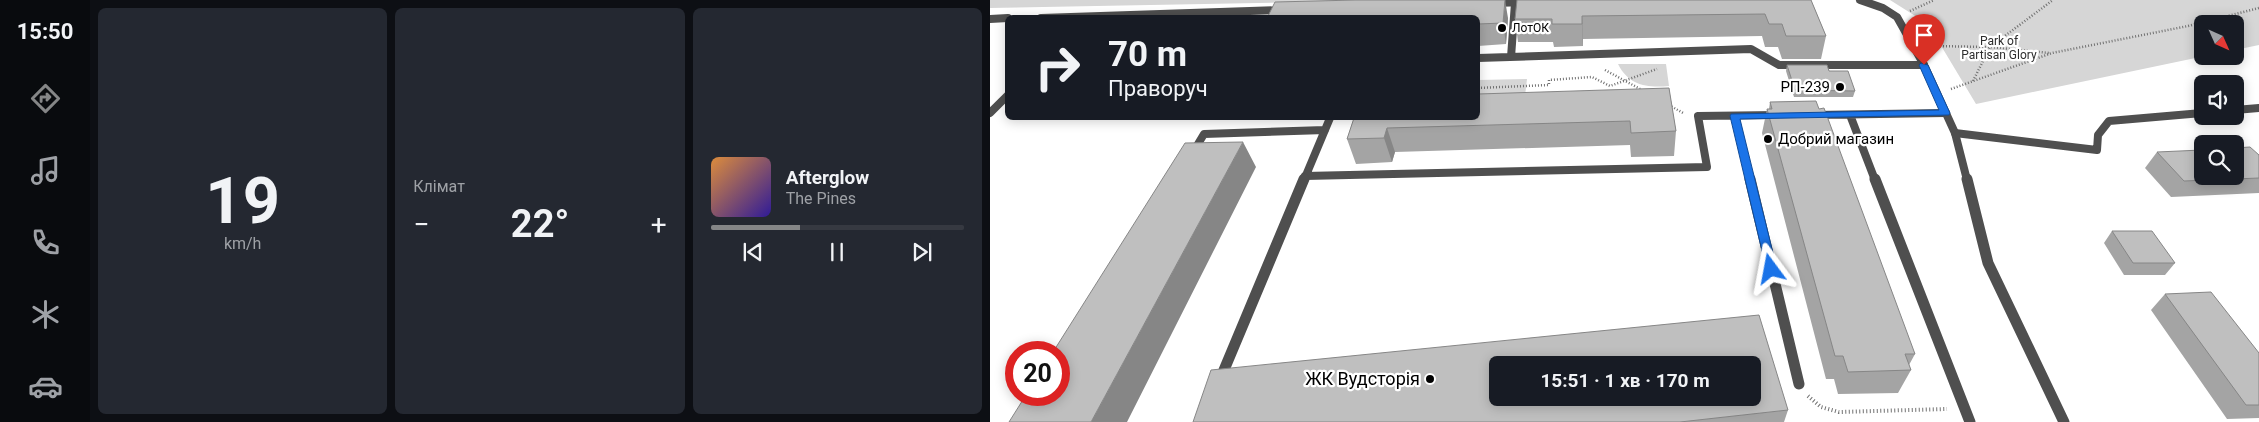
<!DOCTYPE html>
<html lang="uk">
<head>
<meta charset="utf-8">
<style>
  body { margin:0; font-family:Roboto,sans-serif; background:#242831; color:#f1f3f6; height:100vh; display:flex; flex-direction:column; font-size:19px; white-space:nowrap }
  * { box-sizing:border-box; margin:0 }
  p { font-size:16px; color:#9ea1a6 }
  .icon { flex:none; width:28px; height:28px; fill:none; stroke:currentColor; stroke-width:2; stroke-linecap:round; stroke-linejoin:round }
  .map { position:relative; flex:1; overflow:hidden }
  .side { display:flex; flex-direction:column; gap:8px; padding:8px; background:#0d0f14; width:900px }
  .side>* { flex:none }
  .guide { position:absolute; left:15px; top:15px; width:475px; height:105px; border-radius:8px; box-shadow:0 2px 12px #0003; background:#171b24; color:#f1f3f6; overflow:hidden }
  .needle { width:32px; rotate:135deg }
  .controls { position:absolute; left:1204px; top:15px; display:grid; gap:10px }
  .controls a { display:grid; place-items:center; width:50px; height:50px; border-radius:8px; background:#171b24; box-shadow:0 2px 12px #0003; font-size:25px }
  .speed { position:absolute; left:15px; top:341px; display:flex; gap:10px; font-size:25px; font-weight:700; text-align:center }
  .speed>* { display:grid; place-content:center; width:65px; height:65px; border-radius:50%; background:#171b24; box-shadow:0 2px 12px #0003; line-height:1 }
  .speed .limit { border:8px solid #d22; background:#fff; color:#111 }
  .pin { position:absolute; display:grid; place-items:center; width:42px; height:42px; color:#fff; margin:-51px -21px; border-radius:50% 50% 50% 0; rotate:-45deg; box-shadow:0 0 5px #0007 }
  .pin .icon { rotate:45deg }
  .me { position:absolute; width:55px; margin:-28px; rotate:347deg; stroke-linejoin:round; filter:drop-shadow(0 0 4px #0008) }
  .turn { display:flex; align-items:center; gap:18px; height:105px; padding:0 20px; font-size:22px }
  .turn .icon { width:65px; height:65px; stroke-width:2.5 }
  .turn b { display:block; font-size:35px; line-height:42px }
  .big { font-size:38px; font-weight:700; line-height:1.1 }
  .side .widget { flex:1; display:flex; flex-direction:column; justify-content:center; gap:8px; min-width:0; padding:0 18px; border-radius:8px; background:#242831 }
  .side .dial { align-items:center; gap:0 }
  .dial b { font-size:65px; line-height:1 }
  .song { display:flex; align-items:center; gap:15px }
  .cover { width:60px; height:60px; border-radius:8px; background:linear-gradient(135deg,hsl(30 70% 55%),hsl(250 70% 35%)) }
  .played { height:5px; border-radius:2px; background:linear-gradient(90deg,#858687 35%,#363941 35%) }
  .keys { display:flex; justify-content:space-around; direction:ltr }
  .heat { display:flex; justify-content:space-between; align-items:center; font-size:28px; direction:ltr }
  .side .tiles { flex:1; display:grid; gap:8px; grid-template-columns:repeat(3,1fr) }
  .trip { position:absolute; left:499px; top:356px; width:272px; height:50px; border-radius:8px; background:#171b24; box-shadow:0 2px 12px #0003; font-weight:700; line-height:50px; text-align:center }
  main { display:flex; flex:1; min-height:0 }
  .menu { display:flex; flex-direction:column; width:90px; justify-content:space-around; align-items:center; background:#090b0e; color:#9ea1a6 }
  .menu .icon { width:35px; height:35px }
  .menu .active { color:#858687 }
  .menu b { font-size:22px; color:#f1f3f6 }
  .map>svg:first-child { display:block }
  .green { fill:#d6d6d6 }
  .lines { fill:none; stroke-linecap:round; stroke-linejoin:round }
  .path-far1 { stroke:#717171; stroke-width:2.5; stroke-dasharray:1 2; stroke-linecap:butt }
  .path { stroke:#717171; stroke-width:4; stroke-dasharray:1 2.5; stroke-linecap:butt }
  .lane-far1 { stroke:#4f4f4f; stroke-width:8 }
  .lane { stroke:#4f4f4f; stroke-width:11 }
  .street-far1 { stroke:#4f4f4f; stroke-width:8 }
  .street { stroke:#4f4f4f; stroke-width:11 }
  .wall { fill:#a4a4a4 }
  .shaded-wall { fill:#868686 }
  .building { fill:#bfbfbf; stroke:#868686; fill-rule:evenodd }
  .route { fill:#1a73e8; stroke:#114b97 }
  .poi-dot { fill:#000; stroke:#fff; stroke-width:2 }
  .labels { text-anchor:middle; stroke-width:4.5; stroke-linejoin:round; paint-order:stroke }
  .far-poi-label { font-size:12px; fill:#000; stroke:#fff; text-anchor:start }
  .far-park-label { font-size:12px; fill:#2d2d2d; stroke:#fff }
  .poi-label { font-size:15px; fill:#000; stroke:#fff; text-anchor:end }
  .near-poi-label { font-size:18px; fill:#000; stroke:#fff; text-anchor:end }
</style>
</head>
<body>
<main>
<nav class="menu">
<b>15:50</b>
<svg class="icon active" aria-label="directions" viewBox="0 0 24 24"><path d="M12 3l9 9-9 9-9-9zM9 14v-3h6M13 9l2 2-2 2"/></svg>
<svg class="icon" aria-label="music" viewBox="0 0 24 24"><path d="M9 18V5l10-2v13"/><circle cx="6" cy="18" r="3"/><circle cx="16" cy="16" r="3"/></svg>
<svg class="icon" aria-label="phone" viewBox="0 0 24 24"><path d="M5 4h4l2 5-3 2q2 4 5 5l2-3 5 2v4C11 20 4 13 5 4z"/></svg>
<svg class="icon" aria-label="climate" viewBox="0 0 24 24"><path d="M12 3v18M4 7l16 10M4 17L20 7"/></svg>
<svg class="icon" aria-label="car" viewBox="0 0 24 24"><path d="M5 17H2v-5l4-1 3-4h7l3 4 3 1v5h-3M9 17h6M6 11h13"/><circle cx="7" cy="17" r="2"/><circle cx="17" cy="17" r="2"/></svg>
</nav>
<section class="side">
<div class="tiles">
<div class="widget dial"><b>19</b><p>km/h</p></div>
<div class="widget"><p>Клімат</p>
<div class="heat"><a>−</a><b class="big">22°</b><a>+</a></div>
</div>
<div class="widget">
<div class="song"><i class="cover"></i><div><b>Afterglow</b><p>The Pines</p></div></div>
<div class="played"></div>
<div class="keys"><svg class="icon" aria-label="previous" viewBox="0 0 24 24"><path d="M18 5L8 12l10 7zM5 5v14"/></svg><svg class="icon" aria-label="pause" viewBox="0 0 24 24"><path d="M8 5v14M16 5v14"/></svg><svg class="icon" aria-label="next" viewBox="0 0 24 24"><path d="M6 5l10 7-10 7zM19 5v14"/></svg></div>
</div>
</div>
</section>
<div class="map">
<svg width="1269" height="422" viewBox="0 0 1269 422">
  <rect width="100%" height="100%" fill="#fff"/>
  <path class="green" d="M0,0H427L0,8Z
    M900,0H1269V45L1245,50V24H1212V56H1215L986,104L938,24Z
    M676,64L679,86C658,88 639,86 628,64Z
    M537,79L535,96L488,98V80Z"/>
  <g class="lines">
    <path class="path-far1" d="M920,11L944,0
      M941,46L1000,47L1059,53
      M615,70L652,90
      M983,81L1000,47L1063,0
      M488,88L559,85V80L602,77L620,86L667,69
      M961,89L1062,53L1198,26L1269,8
      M679,105L693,113"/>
    <path class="path" d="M818,396L831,407L849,412L957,409"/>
    <path class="lane-far1" d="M521,57L525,3
      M488,58L761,49L789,65H934
      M1245,110L1269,108
      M0,113L18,95
      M824,115L956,113
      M860,115L885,180
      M745,116L760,180
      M965,133L1107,150L1108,135L1119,121L1212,113
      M202,154L214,134L335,130
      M315,176L717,167L708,116L787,115
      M314,180L340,118"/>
    <path class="lane" d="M760,179L809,384
      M885,179L980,422
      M234,370L314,179"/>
    <path class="street-far1" d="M870,0L893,8L907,17L934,65L965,133L977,180
      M504,3L540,2
      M51,18L292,10
      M0,19L18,18"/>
    <path class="street" d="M977,179L998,263L1074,422"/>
  </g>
  <path class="wall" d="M821,0L836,36L831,59H792L788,47H775L772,36L593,39V46L564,47L563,42H528L525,19Z
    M488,18H518L516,44L488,46Z
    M797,65L839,71L865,91L863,97H804L796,71Z
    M679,88L686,131L684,156L641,157L640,145L405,152L402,162L366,164L357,139L364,118Z
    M780,102L925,354L919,365L921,370L908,393L848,394L844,379H836L772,133L777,109H779Z
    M1167,152L1269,155V193L1181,197L1155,168Z
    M1122,231L1185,263L1175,275H1134L1114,243Z
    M1175,294L1269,353V418L1237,419L1161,310Z
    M798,410L794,422H203Z"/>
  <path class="shaded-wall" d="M515,0L518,18L516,44L513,23Z
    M592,16L593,39V46L592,24Z
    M397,128L405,152L402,162L394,138Z
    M253,142L266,167L137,422H101Z"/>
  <path class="building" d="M366,0H515L513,23L488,24V18H273L274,16H278L285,2Z
    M527,0H821L836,36H796L792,24H779L775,14L592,16V24H562V19H525Z
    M797,65H837L839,71H858L865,91L805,90Z
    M679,88L686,131L641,133L640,121L397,128L394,138L357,139L364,118H488V94Z
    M826,101L829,109L834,108L925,354H915L921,370L858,372L853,356H845L777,109H782L780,102Z
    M253,142L101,422H19L36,395H69V352H63L195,143Z
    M1260,147L1269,155V178L1194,181L1167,152L1212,150V176H1245V148Z
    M1122,231H1162L1185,263H1143Z
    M1221,292L1269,353V405H1256L1175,294Z
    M769,315L798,410L690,422H203L221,370ZM508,365H762V398H508Z"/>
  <path class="route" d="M931,63L938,65L960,113L959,115L750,119L787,269L781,274L777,272L740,116L741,114L949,110L929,65Z"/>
  <g class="poi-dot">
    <circle cx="512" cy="28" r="5"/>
    <circle cx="850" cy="87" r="5"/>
    <circle cx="778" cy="139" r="5"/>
    <circle cx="440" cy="379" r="5"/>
  </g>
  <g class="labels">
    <g class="far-poi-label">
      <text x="522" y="32">ЛотОК</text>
    </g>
    <g class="far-park-label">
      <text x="1009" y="45">Park of<tspan x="1009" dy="14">Partisan Glory</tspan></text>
    </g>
    <g class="poi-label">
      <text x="840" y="92">РП-239</text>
      <text x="788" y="144" text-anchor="start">Добрий магазин</text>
    </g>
    <g class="near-poi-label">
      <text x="430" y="385">ЖК Вудсторія</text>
    </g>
  </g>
</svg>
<div class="controls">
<a><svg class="needle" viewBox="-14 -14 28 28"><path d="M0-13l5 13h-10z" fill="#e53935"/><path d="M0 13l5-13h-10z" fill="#9ea1a6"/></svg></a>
<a><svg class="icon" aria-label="sound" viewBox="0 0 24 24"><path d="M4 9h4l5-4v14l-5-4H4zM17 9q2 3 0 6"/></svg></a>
<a><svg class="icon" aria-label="search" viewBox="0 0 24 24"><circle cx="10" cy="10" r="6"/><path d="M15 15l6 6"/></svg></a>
</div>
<div class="speed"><div class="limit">20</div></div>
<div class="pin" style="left:934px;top:65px;background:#d93025"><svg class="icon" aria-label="arrive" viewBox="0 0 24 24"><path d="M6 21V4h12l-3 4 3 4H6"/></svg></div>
<svg class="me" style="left:781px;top:269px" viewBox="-20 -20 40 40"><path d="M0-17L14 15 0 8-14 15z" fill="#1a73e8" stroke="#fff" stroke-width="4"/></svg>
<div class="trip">15:51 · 1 хв · 170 m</div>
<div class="guide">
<div class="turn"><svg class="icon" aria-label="right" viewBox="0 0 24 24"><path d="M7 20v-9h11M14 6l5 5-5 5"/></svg><div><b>70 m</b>Праворуч</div></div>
</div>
</div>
</main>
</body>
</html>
